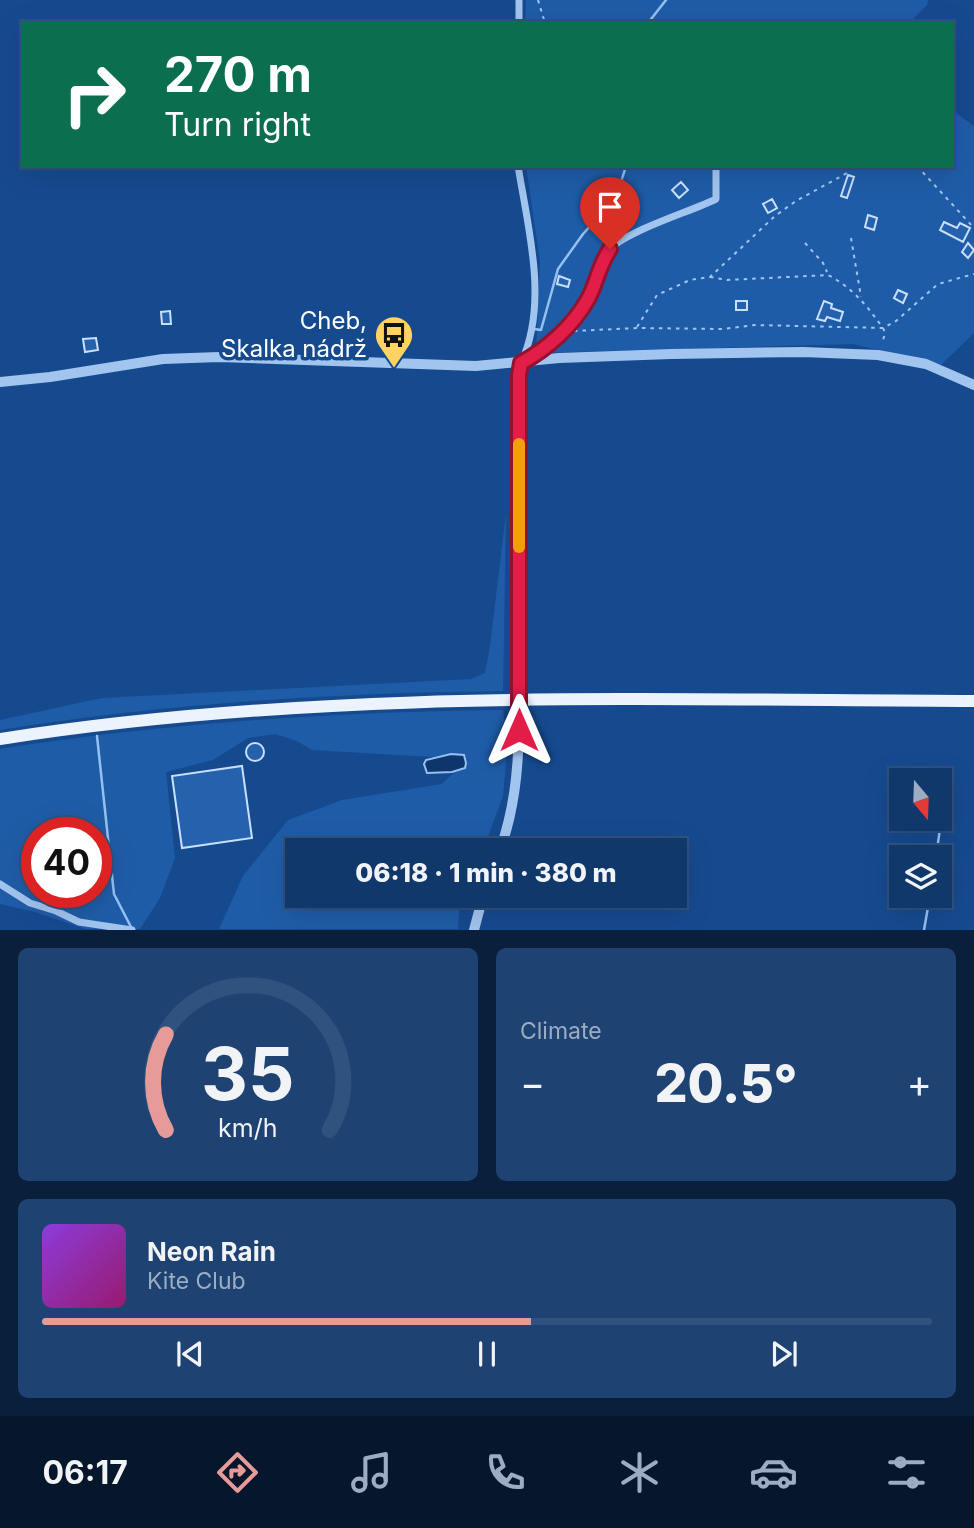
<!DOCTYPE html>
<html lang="en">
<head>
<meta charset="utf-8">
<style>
  body { margin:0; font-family:Inter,sans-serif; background:#1e4373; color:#f1f3f6; height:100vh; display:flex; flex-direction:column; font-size:26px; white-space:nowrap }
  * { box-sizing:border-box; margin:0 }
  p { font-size:23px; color:#9cacc1 }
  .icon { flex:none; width:38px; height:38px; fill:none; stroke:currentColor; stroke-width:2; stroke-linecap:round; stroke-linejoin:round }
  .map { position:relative; height:930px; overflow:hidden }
  .drawer { display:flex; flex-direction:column; gap:18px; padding:18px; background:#091f3b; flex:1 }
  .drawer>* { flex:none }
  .guide { position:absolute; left:21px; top:21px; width:933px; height:147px; border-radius:0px; box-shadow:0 7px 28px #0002,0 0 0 2px #30527e; background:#0b6e4f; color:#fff; overflow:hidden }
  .needle { width:46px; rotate:161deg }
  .buttons { position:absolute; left:889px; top:768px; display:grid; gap:14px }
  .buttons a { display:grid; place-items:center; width:63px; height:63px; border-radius:0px; background:#10386b; box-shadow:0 7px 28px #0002,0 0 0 2px #30527e; font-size:35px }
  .speed { position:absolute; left:21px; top:817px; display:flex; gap:14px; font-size:35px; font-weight:700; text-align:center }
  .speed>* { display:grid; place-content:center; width:91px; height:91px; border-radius:50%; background:#10386b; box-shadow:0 7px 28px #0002,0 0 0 2px #30527e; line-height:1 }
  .speed .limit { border:10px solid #d22; background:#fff; color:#111 }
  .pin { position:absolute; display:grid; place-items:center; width:60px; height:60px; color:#fff; margin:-72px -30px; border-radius:50% 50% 50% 0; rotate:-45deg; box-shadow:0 0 7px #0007 }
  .pin .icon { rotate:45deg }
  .me { position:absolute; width:77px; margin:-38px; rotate:0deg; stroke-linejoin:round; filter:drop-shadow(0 0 5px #0008) }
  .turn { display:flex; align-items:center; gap:24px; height:147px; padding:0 28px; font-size:32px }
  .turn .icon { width:91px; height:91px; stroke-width:2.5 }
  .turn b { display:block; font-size:49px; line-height:60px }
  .big { font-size:52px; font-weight:800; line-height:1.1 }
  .drawer .tile { flex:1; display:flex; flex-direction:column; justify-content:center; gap:10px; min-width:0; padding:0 24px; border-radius:10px; background:#1e4373 }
  .drawer .dial { align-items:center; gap:0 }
  .dial svg { height:182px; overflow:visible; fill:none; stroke:#30527e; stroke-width:7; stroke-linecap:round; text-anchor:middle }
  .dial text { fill:#f1f3f6; stroke:none }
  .song { display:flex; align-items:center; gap:21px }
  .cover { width:84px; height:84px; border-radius:10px; background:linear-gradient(135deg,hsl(270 70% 55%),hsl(320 70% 35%)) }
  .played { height:7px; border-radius:4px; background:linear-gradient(90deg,#e69b98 55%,#30527e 55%) }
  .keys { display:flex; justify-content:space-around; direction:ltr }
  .heat { display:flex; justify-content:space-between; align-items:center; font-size:38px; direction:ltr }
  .drawer .tiles { flex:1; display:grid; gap:18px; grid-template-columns:1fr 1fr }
  .tile:last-child { grid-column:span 2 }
  .trip { position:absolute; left:285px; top:838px; width:402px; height:70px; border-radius:0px; background:#10386b; box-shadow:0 7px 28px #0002,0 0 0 2px #30527e; font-weight:800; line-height:70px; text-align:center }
  .tabs { display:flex; height:112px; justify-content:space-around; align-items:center; background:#06162b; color:#9cacc1 }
  .tabs .icon { width:49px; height:49px }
  .tabs .current { color:#e69b98 }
  .tabs b { font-size:32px; color:#f1f3f6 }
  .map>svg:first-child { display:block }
  .green { fill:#1f5ca8; fill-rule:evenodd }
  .water { fill:#0e366c; stroke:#95c0f2; stroke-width:2 }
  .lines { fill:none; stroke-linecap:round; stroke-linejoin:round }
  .stream { stroke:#95c0f2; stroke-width:2.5 }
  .building { fill:#2561ad; stroke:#c9dffb; stroke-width:2 }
  .path { stroke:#a2c5f0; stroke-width:2; stroke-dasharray:3.5 5; stroke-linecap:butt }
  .minor { stroke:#a2c5f0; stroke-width:7 }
  .tertiary { stroke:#a2c5f0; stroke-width:10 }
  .primary { stroke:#ebf3ff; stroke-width:12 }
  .tertiary-bridge { stroke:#a2c5f0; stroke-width:10 }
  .route-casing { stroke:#92132f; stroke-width:18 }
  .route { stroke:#e11d48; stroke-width:12 }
  .slow { stroke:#f59e0b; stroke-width:12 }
  .labels { text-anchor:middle; stroke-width:7; stroke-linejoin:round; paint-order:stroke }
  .poi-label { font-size:24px; fill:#fff; stroke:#164a8f; text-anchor:end }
</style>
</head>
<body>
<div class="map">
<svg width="974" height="930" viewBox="0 0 974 930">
  <rect width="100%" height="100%" fill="#164a8f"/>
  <path class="green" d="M526,0H928L927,5L909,23H525Z
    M952,110L974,126V333L941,365L853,344L536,353L540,261L526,166H952Z
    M506,513L503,691C334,693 167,703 0,730V720L102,698L471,679L485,673L490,646Z
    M503,710L508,739L503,796L483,850H298V896H460L458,929H219L243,876L288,820L342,800L442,784C450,775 458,771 466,763L464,755L451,754L433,757L312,750L297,741L275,734L248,738L213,760L166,772L175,858L160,898L140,929H85L35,912L0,904V749C167,723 334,712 503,710ZM37,833H96V892H37Z"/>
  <path class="water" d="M451,754L464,755L466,763L465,768L452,772L427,773L424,764L426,760Z"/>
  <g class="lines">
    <path class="stream" d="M648,23L666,0
      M534,329L541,330L558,269L583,234L616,198L626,166
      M97,736L114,894L131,927
      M936,858L948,768
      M924,930L930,896"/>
  </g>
  <path class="building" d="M848,175L854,177L847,198L841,196Z
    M681,182L688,190L679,198L672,190Z
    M772,199L777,208L768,213L763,204Z
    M868,215L877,218L874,230L865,227Z
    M944,222L957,228L960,223L970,228L963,242L940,230Z
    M968,243L974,250L968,258L962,252Z
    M559,276L570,280L568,287L557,284Z
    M898,290L907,294L903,303L894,298Z
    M736,301H747V310H736Z
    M824,301L832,304L831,308L843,312L840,321L827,317L825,321L817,319Z
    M170,311L171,324H162L161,312Z
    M96,338L98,350L85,352L83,339Z
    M246 752a9 9 0 1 1 18 0a9 9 0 1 1-18 0Z
    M242,766L252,838L182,848L172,776Z"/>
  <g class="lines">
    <path class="path" d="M538,0L545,23
      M917,166L974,228
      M851,238L861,297
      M805,243L823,263L827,272
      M710,277L727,280L828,275C853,288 867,306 883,328L885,333L882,344
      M637,327L657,295L690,280L710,277L775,216L796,201L849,172L848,166
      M574,331L637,328L723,329L755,325L883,328L896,321L938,284L974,274"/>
    <path class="minor" d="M519,0V23
      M518,166C528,228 549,303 521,363
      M527,360C549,347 581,318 590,294C596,279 598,263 609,250C626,231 690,212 716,199V166
      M0,884L30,903L56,911L79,922L132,930"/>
    <path class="tertiary" d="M0,382L50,377L163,359L219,357L476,366L559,358L671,354L803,352L878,355L926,364L974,385
      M519,655V375L521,363
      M500,850C514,811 518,772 519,730
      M474,930L483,896"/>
    <path class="primary" d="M0,739C322,688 649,700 974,701"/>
    <path class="tertiary-bridge" d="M519,655V730"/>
  </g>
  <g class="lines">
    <g class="route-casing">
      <path id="route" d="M519,730V375L521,363C547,349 573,326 588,299C597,283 598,267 610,249"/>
    </g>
    <use href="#route" class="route"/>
    <path class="slow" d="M519,444V547"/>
  </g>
  <defs>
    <g id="bus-pin" transform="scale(2.0125)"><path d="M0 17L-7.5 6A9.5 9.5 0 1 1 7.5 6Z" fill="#ffd261" stroke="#164a8f"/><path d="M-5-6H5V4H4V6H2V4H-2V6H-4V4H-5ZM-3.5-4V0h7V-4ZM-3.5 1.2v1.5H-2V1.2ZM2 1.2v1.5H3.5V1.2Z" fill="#111"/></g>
  </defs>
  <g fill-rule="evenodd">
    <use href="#bus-pin" x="394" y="335"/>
  </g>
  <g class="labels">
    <g class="poi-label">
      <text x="367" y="329">Cheb,<tspan x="367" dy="28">Skalka nádrž</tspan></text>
    </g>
  </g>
</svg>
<div class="buttons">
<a><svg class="needle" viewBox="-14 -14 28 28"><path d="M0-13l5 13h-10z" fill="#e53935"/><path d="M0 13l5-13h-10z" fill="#9cacc1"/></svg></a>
<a><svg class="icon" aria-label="layers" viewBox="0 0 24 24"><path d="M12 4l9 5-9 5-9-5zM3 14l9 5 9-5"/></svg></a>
</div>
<div class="speed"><div class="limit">40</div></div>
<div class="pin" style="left:610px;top:249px;background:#d93025"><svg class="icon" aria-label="arrive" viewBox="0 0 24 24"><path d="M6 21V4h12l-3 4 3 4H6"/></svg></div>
<svg class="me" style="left:519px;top:730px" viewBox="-20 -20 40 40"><path d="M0-17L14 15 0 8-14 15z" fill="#e11d48" stroke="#fff" stroke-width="4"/></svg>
<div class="trip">06:18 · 1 min · 380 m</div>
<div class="guide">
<div class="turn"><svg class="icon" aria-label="right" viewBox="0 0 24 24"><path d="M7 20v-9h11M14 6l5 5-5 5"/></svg><div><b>270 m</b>Turn right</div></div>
</div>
</div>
<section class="drawer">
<div class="tiles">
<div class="tile dial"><svg viewBox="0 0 100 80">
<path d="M14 69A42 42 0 1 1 86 69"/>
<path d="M14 69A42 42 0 0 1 14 27" stroke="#e69b98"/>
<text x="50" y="56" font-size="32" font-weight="700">35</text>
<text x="50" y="72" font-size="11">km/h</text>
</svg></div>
<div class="tile"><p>Climate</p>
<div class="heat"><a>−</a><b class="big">20.5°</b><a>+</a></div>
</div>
<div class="tile">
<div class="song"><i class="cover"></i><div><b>Neon Rain</b><p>Kite Club</p></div></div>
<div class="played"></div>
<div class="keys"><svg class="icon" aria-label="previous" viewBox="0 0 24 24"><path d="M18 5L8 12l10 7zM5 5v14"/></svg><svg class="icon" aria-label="pause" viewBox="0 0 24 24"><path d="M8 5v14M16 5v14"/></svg><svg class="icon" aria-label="next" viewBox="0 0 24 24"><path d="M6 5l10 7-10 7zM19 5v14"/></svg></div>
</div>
</div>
</section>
<nav class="tabs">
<b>06:17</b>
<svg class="icon current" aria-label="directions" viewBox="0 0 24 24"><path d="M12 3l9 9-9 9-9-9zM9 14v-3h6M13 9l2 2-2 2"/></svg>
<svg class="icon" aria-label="music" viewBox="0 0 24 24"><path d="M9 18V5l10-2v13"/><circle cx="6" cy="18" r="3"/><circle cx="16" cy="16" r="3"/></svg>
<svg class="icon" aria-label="phone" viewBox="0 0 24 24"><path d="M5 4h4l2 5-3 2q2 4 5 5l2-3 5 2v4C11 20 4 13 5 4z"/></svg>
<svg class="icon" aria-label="climate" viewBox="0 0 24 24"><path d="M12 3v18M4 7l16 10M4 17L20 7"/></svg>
<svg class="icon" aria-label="car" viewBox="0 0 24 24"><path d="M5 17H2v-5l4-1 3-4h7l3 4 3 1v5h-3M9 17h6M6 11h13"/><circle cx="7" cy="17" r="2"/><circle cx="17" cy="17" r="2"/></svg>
<svg class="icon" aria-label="filters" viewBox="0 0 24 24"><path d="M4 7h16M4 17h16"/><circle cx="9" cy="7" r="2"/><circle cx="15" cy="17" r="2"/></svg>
</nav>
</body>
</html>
